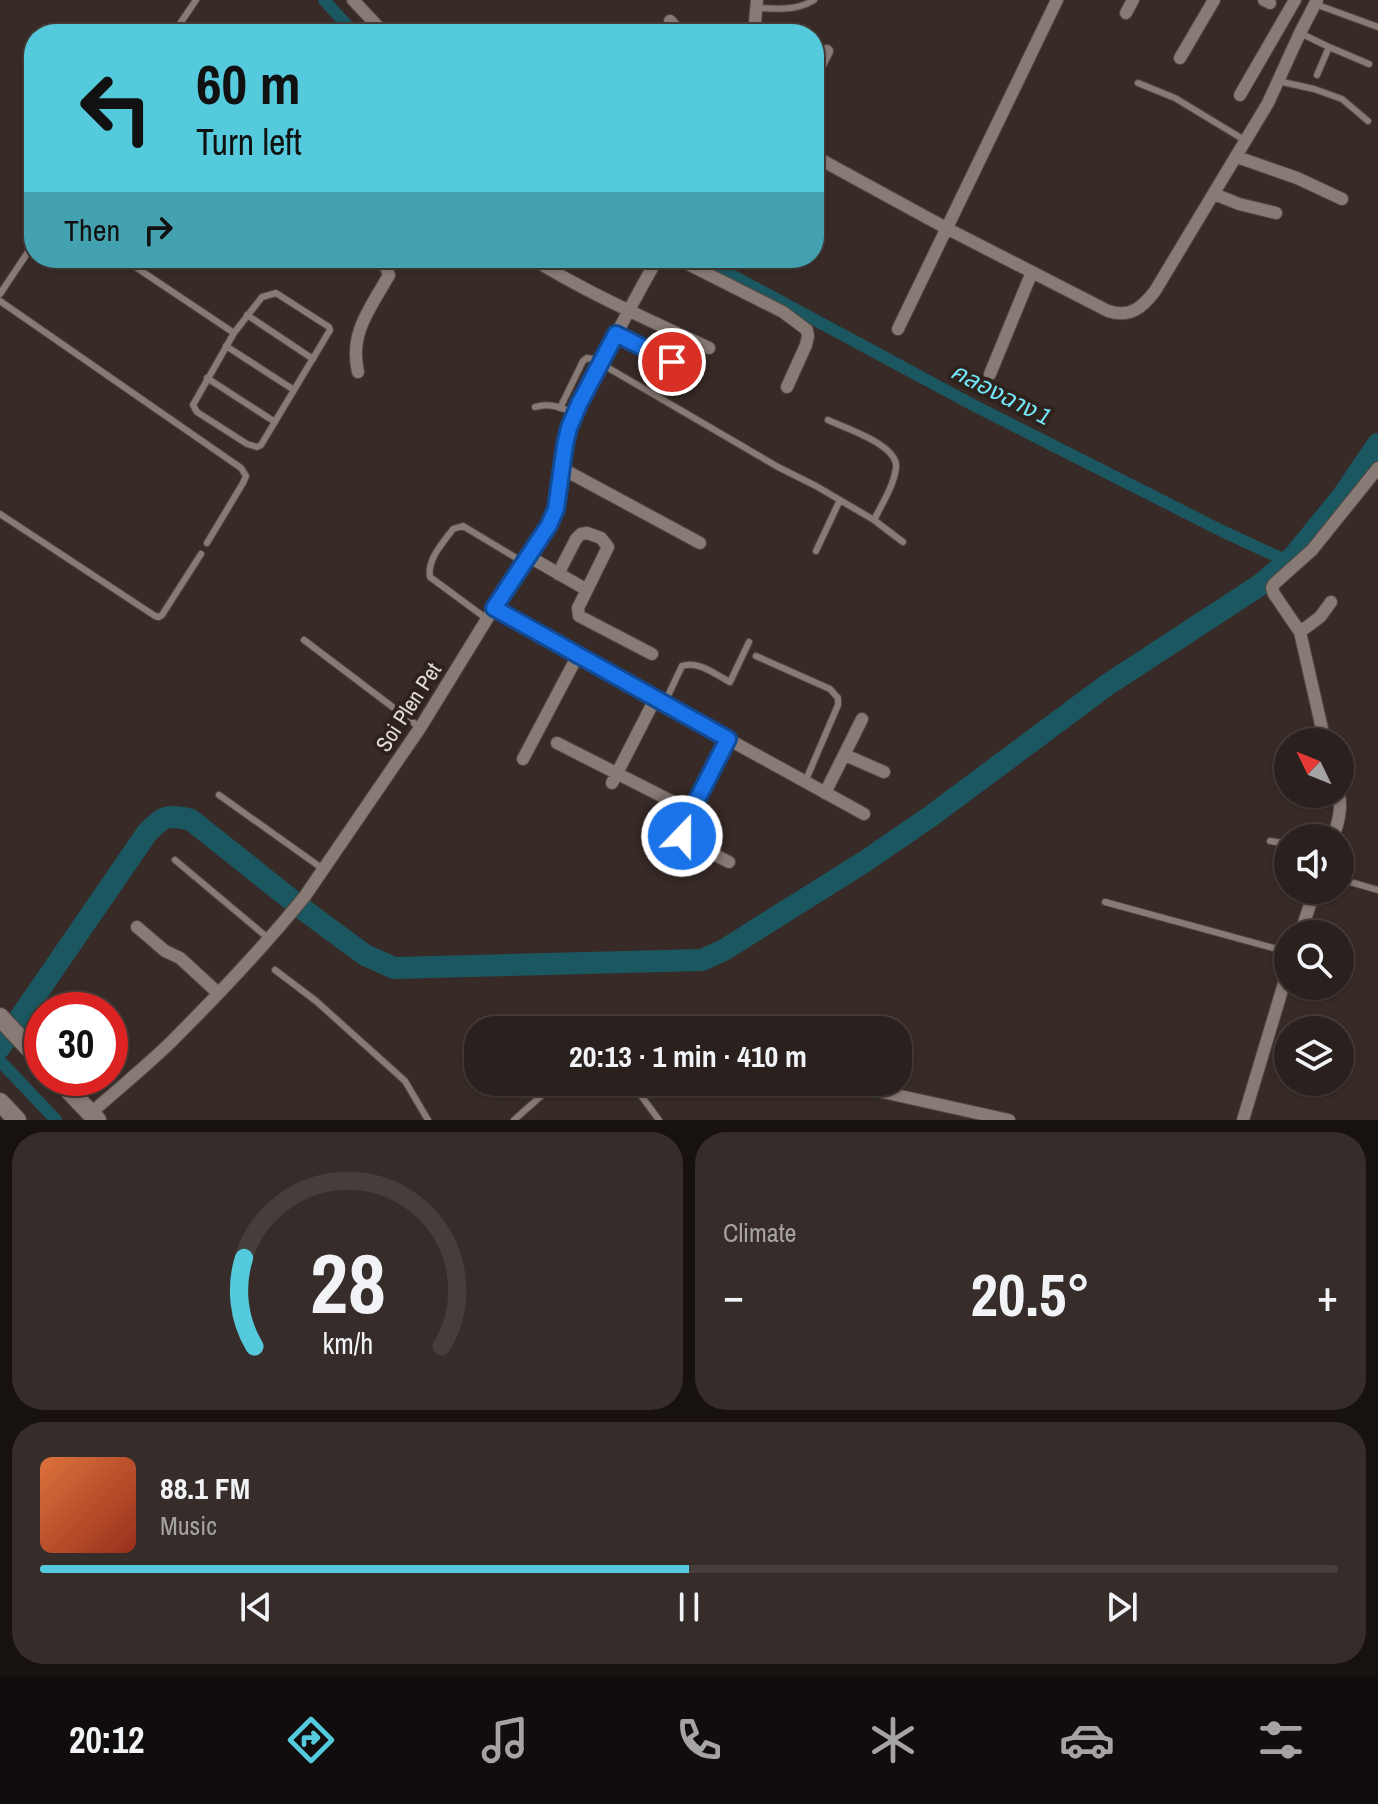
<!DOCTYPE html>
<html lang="en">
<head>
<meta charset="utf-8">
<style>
  body { margin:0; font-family:"Archivo Narrow","Noto Sans Thai",sans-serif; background:#362d2a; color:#f1f3f6; height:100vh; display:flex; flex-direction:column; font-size:30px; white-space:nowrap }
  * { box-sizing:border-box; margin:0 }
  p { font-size:26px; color:#a5a3a4 }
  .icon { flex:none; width:44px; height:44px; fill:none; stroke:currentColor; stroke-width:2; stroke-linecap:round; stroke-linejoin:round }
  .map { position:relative; height:1120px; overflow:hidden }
  .drawer { display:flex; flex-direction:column; gap:12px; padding:12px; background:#171210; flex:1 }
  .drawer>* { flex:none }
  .banner { position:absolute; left:24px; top:24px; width:800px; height:244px; border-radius:32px; box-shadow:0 2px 6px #0004,0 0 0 2px #463e3b; background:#54cadc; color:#111; overflow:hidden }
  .needle { width:52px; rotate:313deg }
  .tools { position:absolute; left:1274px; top:728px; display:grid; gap:16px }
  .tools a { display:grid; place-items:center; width:80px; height:80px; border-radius:50%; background:#2a201d; box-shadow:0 2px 6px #0004,0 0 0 2px #463e3b; font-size:40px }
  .speed { position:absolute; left:24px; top:992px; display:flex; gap:16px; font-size:40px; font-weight:700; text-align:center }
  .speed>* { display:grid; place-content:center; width:104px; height:104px; border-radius:50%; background:#2a201d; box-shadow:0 2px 6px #0004,0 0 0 2px #463e3b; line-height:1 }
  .speed .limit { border:12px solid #d22; background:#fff; color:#111 }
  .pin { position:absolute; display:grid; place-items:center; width:68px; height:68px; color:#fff; margin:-34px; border:4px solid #fff; border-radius:50%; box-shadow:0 2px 8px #0007 }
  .me { position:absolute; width:88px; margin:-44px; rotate:22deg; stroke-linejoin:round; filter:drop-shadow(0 0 6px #0008) }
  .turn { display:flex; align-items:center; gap:28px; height:168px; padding:0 40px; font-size:36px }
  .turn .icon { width:104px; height:104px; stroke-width:2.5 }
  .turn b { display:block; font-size:56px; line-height:68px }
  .then { display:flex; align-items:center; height:76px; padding:0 40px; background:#0003; gap:16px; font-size:30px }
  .big { font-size:60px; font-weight:700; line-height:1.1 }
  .drawer .card { flex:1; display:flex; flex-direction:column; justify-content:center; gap:12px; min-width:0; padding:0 28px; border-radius:32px; background:#362d2a }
  .drawer .dial { align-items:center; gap:0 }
  .dial svg { height:208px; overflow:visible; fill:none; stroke:#463e3b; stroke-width:7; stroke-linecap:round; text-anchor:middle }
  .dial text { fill:#f1f3f6; stroke:none }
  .song { display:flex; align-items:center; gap:24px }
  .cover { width:96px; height:96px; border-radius:12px; background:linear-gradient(135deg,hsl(20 70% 55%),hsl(10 70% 35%)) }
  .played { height:8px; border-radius:4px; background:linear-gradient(90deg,#54cadc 50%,#463e3b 50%) }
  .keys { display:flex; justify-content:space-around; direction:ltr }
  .heat { display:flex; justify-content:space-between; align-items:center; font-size:44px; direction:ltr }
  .drawer .tiles { flex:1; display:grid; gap:12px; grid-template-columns:1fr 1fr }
  .card:last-child { grid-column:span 2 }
  .trip { position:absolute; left:464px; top:1016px; width:448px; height:80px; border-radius:32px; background:#2a201d; box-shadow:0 2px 6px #0004,0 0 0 2px #463e3b; font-weight:700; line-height:80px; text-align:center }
  .menu { display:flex; height:128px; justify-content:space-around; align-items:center; background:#110d0c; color:#a5a3a4 }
  .menu .icon { width:56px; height:56px }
  .menu .on { color:#54cadc }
  .menu b { font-size:36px; color:#f1f3f6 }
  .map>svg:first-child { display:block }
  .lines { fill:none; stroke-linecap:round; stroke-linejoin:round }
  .canal { stroke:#1b5760; stroke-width:12 }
  .river { stroke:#1b5760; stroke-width:22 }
  .lane-casing { stroke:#524843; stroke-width:8 }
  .street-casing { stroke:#524843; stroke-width:14 }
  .secondary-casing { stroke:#524843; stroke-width:20 }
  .lane { stroke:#887a74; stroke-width:6 }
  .street { stroke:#887a74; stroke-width:12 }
  .secondary { stroke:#887a74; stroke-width:18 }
  .route-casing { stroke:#114b97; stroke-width:20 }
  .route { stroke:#1a73e8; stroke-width:14 }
  .labels { text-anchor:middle; stroke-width:8; stroke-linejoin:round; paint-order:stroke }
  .street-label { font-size:22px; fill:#e3dbd7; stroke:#2e221d }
  .water-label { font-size:24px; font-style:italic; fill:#74e6f8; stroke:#2e221d }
</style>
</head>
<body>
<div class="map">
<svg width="1378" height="1120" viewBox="0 0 1378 1120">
  <rect width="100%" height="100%" fill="#382b27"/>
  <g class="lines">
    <path class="canal" d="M324,0L355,34
      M700,258L973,405L1222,531L1287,561
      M0,1061L56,1120"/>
    <path class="river" d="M0,1047L147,833C163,816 168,814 191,820L308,913L365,955L394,968L702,960L724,950L864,862L931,816L1107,685L1260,585L1294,556L1342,497L1378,444"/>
    <g class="lane-casing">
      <path id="lane" d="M1315,4L1378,27
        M757,8C778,9 796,11 814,0
        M1300,33L1329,47L1317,75
        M173,34L196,0
        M1329,47L1369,64
        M1278,81L1314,89L1342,99L1368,121
        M1138,83L1175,98L1246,141
        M122,258L234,333L193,405L197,412L247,444L257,447L261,445L330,330L329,327L276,293L262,297L234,333
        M0,294L34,243
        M0,301L241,468L246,476L243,483L207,543
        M247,315L313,359
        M226,346L294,390
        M207,378L275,422
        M535,407C550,402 561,408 575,413
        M560,408L583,361L587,358L593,359L778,467L816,486L874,520L903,542
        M828,420C845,428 899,445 896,468C894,485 882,504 874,520
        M0,514L155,616L159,617L162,615L201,554
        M816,551L840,500
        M487,619L430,577C427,559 443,543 453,529L463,526L523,562
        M304,640L419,727
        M756,656L830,689L838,698V705L805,782
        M664,704L682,666C698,660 716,675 730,682L749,642
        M219,795L323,869
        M1270,841L1288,844
        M175,860L268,938
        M1340,879L1378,890
        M1105,902L1288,952
        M275,970L316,1001L405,1081L428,1120
        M631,1082L659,1120
        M514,1120L557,1082"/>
    </g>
    <g class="street-casing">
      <path id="street" d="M353,0L385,34
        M1264,0L1270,3
        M1126,13L1133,0
        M670,21L676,28L678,34
        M754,34L757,0
        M1180,58L1214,0
        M814,77L827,51
        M1240,95L1295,0
        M814,156L946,228L1108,311C1130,318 1142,308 1155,291L1268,103L1300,33L1317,0
        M1237,157L1297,178L1342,199
        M1214,194L1239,204L1276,213
        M531,258C587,293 649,320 709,348
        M676,258L783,312L807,330L808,336L806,345L787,387
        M898,329L1057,0
        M616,334L672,362
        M358,372C349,333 370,309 389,275L386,267L372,258
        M990,374L1032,272
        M561,468L700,543
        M528,556L587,590
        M558,574L576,539L581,534L587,533L601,538L608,547L578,608L579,616L652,654
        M494,608L655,699L864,814
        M1300,632L1274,594L1272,588L1274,584L1312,550L1378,468
        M728,739L681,831L682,836L686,840L729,862
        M1325,742L1300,632L1320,617L1331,602
        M557,743L691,811
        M845,755L884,772
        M523,759L578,655
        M612,783L655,699
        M825,793L862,719
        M1333,838C1338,823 1342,810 1339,794
        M137,927L165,951L180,958L218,993
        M1300,934L1315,890
        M842,1083L1009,1120
        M91,1113C117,1090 145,1067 170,1043C217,996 263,948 305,896L420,728L487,619L549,525C561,494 558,460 569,428C577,405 590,383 602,362C620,327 638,292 658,258
        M1243,1120L1288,970"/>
    </g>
    <g class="secondary-casing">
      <path id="secondary" d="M0,1017L42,1062
        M57,1078L97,1120
        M0,1102L17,1120"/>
    </g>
    <use href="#lane" class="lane"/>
    <use href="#street" class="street"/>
    <use href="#secondary" class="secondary"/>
  </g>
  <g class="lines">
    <g class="route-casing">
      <path id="route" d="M672,362L616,334L579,404L569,428L565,445L556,509L549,525L494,608L728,739L681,831L682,836"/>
    </g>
    <use href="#route" class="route"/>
  </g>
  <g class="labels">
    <g class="street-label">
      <text transform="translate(408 707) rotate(-57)" y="8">Soi Plen Pet</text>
    </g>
    <g class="water-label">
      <text transform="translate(1001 394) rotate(27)" y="8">คลองฉาง 1</text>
    </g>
  </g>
</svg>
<div class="tools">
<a><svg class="needle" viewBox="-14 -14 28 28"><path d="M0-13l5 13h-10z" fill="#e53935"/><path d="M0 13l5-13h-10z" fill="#a5a3a4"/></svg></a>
<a><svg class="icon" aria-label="sound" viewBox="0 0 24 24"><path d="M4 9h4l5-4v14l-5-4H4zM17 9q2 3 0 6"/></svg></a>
<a><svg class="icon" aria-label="search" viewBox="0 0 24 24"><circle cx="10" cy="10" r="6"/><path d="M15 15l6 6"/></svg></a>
<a><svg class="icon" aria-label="layers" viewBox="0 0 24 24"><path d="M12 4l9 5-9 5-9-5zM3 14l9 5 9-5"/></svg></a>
</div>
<div class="speed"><div class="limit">30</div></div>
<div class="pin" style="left:672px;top:362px;background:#d93025"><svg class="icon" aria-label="arrive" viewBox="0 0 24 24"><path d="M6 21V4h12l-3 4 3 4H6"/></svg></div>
<svg class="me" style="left:682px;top:836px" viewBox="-20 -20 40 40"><circle r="17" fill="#1a73e8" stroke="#fff" stroke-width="3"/><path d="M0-11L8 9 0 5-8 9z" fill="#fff"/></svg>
<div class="trip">20:13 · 1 min · 410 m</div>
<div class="banner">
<div class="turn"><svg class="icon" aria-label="left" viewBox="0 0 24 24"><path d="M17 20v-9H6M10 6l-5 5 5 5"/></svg><div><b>60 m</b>Turn left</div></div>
<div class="then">Then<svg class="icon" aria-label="right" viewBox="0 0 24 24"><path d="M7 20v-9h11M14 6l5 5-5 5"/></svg></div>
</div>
</div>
<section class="drawer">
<div class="tiles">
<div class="card dial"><svg viewBox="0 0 100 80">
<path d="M14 69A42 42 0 1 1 86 69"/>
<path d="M14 69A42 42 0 0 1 10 35" stroke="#54cadc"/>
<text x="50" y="56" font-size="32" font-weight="700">28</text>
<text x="50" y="72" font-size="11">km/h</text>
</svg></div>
<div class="card"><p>Climate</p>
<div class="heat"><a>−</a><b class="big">20.5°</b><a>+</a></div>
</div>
<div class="card">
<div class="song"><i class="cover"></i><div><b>88.1 FM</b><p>Music</p></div></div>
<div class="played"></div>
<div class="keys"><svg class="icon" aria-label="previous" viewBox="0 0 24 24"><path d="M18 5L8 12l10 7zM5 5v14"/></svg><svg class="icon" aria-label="pause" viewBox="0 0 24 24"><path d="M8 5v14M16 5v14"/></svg><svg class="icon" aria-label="next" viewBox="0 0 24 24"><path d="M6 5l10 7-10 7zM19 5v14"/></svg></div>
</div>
</div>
</section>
<nav class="menu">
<b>20:12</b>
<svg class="icon on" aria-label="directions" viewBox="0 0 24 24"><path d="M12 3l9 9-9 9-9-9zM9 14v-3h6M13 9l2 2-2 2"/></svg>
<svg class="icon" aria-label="music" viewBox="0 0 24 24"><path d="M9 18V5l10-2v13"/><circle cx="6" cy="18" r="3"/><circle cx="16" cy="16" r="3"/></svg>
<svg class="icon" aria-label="phone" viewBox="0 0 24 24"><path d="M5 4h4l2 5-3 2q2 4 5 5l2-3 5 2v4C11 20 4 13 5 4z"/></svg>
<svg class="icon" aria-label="climate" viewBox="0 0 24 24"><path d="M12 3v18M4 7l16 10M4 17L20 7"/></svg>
<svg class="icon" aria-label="car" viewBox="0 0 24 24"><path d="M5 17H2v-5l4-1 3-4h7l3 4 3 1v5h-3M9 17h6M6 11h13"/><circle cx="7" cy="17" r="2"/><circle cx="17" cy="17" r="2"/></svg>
<svg class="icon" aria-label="filters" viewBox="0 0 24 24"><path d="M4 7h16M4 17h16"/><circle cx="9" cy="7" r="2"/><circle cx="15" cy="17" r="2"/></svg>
</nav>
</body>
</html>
